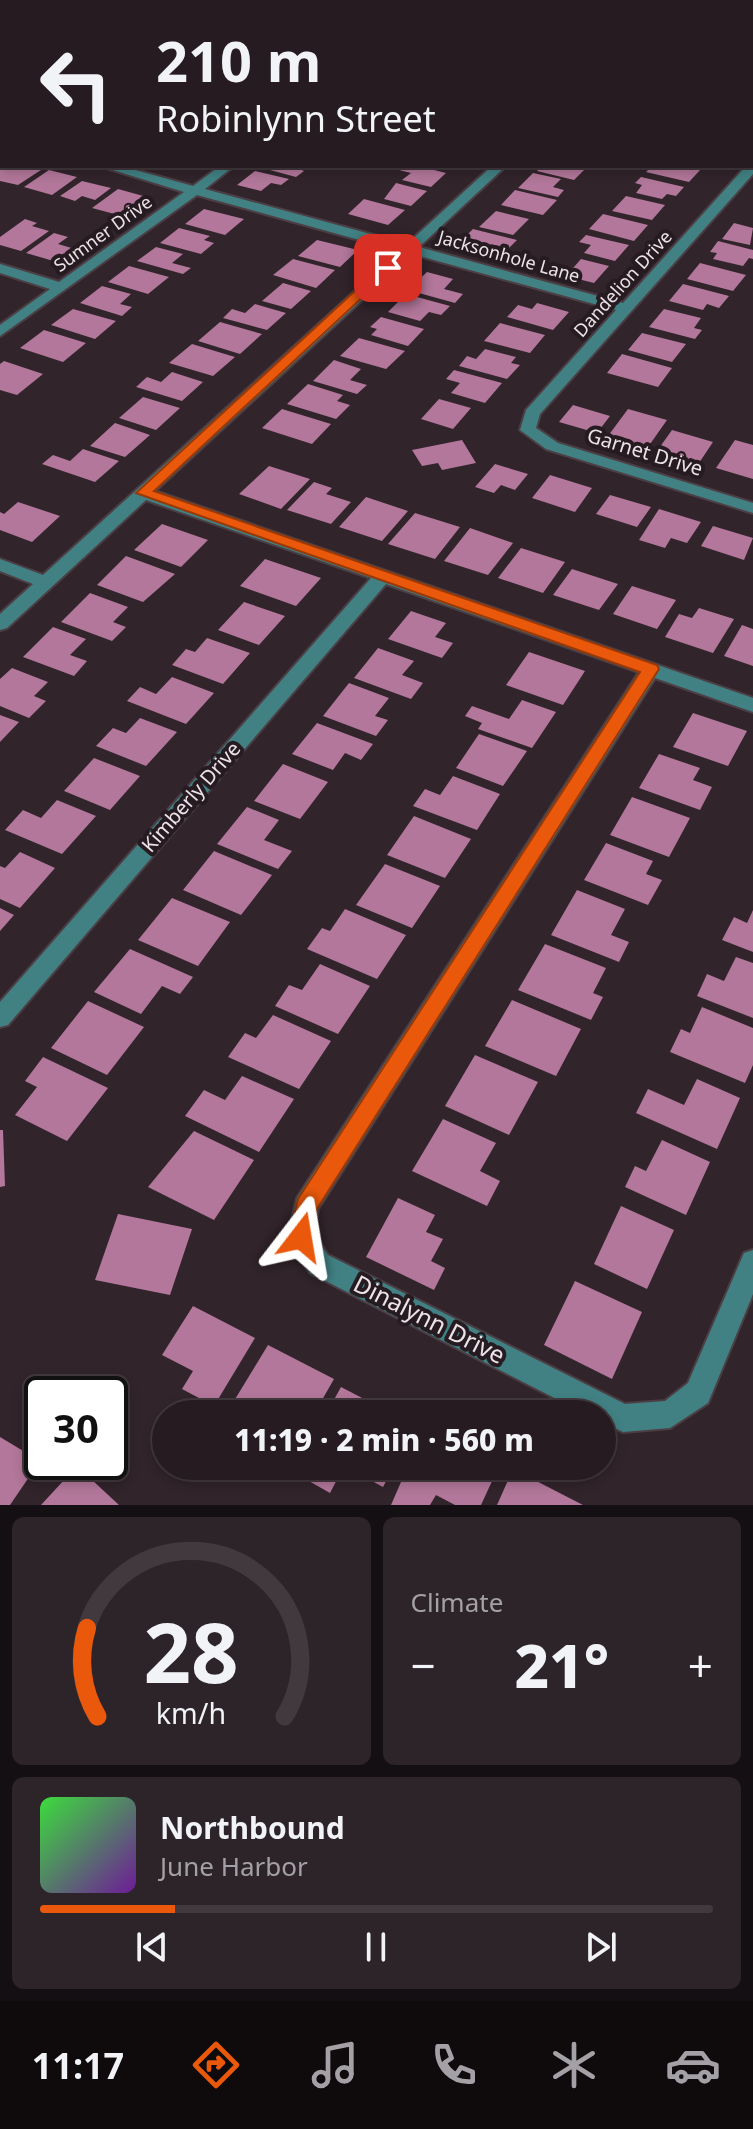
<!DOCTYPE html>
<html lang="en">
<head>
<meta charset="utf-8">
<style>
  body { margin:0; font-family:"Noto Sans",sans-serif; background:#2d2429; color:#f1f3f6; height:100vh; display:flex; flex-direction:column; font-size:30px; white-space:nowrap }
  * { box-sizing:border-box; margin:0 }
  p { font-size:26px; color:#a3a1a5 }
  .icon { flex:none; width:44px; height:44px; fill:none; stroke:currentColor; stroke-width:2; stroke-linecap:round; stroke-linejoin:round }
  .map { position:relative; height:1505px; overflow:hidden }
  .side { display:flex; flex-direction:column; gap:12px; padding:12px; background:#140f12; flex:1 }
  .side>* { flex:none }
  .top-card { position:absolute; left:0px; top:0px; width:754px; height:168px; box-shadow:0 4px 12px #0003,0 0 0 2px #42393e; background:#251b20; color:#f1f3f6; overflow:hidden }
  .speed { position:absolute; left:24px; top:1376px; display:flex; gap:16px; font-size:40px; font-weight:700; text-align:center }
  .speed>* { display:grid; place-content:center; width:104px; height:104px; border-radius:50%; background:#251b20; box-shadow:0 4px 12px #0003,0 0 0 2px #42393e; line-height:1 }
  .speed .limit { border:4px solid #111; border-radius:12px; background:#fff; color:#111 }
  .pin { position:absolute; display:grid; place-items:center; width:68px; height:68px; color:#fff; margin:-34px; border-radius:16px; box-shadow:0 4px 12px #0006 }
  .me { position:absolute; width:88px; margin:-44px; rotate:14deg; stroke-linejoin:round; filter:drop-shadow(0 0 6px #0008) }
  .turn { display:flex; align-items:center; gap:28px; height:168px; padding:0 24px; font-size:36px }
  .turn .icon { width:104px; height:104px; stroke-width:2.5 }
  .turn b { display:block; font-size:56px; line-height:68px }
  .big { font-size:60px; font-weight:800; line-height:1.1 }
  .side .card { flex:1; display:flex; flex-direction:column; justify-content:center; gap:12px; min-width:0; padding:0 28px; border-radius:12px; background:#2d2429 }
  .side .dial { align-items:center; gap:0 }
  .dial svg { height:208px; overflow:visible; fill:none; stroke:#42393e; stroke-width:7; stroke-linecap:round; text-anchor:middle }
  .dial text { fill:#f1f3f6; stroke:none }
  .song { display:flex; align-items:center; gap:24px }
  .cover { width:96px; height:96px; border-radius:12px; background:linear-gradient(135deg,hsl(120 70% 55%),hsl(280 70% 35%)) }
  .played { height:8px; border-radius:4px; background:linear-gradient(90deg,#ea580c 20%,#42393e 20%) }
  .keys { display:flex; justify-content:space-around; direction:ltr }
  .heat { display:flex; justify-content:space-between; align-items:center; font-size:44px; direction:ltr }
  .side .tiles { flex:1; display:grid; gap:12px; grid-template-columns:1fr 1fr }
  .card:last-child { grid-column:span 2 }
  .trip { position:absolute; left:152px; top:1400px; width:464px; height:80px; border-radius:40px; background:#251b20; box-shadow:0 4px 12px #0003,0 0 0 2px #42393e; font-weight:800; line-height:80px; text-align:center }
  .tabs { display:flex; height:128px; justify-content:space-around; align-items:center; background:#0f0b0d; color:#a3a1a5 }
  .tabs .icon { width:56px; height:56px }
  .tabs .selected { color:#ea580c }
  .tabs b { font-size:36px; color:#f1f3f6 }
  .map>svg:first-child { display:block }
  .building { fill:#b2779a }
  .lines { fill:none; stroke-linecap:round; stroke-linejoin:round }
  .minor-casing { stroke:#4b3f45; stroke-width:4 }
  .minor { fill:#418183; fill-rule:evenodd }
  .route { fill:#ea580c; stroke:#983908; stroke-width:2 }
  .labels { text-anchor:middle; stroke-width:8; stroke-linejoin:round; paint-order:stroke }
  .far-street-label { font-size:18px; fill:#ece3e8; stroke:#271b22 }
  .street-label { font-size:20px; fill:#ece3e8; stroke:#271b22 }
  .near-street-label { font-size:24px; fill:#ece3e8; stroke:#271b22 }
</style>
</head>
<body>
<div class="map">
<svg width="753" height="1505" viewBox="0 0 753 1505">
  <rect width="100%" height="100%" fill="#31242b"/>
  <path class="building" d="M7,166H36L44,168L18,185L0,181V170Z
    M255,166H293L304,171L296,177Z
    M404,166H418L446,173L431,187L402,180L411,173L399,170Z
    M542,166H588L574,180L537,171Z
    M652,166H689L701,169L689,182L646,172Z
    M49,170L77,177L52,195L24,187Z
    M255,171L289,179L281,185L271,183L261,191L237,185Z
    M533,173L561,179L553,187L564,190L558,197L518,188Z
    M641,177L684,187L676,196L667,194L662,199L636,193L642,185L635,183Z
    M82,181L111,188L95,200L82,196L75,201L60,196Z
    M396,183L427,191L411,206L384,199Z
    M118,189L147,197L122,216L92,208Z
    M515,190L557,200L543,215L501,205Z
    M626,196L665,205L652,220L612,211Z
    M364,199L405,210L388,225L348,214Z
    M204,209L244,219L225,235L185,224Z
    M496,211L529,219L513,235L479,227Z
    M603,214L648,225L634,241L589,229Z
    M25,219L37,223L32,226L49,231L21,251L0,245V237Z
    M734,223L753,228L750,245L722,239Z
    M179,228L210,236L204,240L214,243L201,254L160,243Z
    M473,229L517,240L509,248L495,245L488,253L457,245Z
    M54,233L68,237L58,244L75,249L57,262L26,253Z
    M586,235L629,245L615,261L584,253L591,245L579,242Z
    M317,240L358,250L340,267L298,256Z
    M718,241L753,250V259L749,258L743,266L713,259L717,253L710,252Z
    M156,247L183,254L172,263L191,268L183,274L137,261Z
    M293,259L335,270L316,288L273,275Z
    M581,259L609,266L594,283L566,276Z
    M700,263L746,275L733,291L687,279Z
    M129,266L169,277L148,294L108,282Z
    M427,272L453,279L444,289L463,294L455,303L408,290Z
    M283,283L311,291L291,309L262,301Z
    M683,284L729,296L719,308L707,304L703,310L669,301Z
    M102,286L131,294L120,304L132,307L122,316L80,303Z
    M406,294L450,306L441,315L429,312L420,321L388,312Z
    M537,303L569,312L553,330L507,317L518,305L532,309Z
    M255,304L286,313L267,330L223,318L232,309L245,313Z
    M73,309L116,321L95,339L51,325Z
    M664,309L701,318L694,328L702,330L695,339L649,327Z
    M381,317L424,329L408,346L371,335L377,329L370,327Z
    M220,322L262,334L240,354L198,341Z
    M500,323L545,335L530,353L484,341Z
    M44,330L86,343L63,362L20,348Z
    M642,333L686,344L672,362L628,350Z
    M359,338L405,351L386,369L340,356Z
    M192,344L235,357L213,376L169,363Z
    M485,349L516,357L511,363L520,365L507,379L459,366L467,356L476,359Z
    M622,354L672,368L658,387L607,373Z
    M334,360L361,369L350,380L367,385L357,394L313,381Z
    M4,361L43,374L17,395L0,390V364Z
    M454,370L502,383L485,403L451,393L460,383L446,379Z
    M172,372L203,382L182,401L136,387L147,377L161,382Z
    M308,384L343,395L337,401L350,405L336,419L287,404Z
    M143,397L180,408L156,430L119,418Z
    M439,399L471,408L453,429L421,419Z
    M573,405L610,416L597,433L559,422Z
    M282,409L331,424L312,444L262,428Z
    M628,409L667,420L648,447L608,436Z
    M115,423L150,435L125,457L90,446Z
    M672,430L713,442L699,463L657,451Z
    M462,440L476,463L442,470L438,463L422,466L412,450Z
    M735,440L753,445V479L716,468Z
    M83,449L119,461L95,482L42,464L53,455L70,461Z
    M495,464L528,474L515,490L501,485L494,493L475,487Z
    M269,466L310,479L281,509L239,494Z
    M550,475L592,488L575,512L532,498Z
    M314,482L332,488L326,494L351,502L331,524L287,510Z
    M610,495L651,507L637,527L596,514Z
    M366,497L408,511L382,541L339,527Z
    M18,502L60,516L32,542L0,530V512L4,514Z
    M659,509L701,522L687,543L671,538L665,548L639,540Z
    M415,513L460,527L435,559L388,544Z
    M162,524L208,540L181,567L134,550Z
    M713,526L753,538L744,560L701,546Z
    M470,528L513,543L488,575L444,561Z
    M521,548L565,562L543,593L498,578Z
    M126,556L175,574L143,602L97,585Z
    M265,559L321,578L296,606L240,586Z
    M572,569L618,584L599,610L553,595Z
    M632,586L676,600L657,629L613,614Z
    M90,593L128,607L113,622L126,627L112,641L61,622Z
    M244,602L285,616L259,645L218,630Z
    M699,608L734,619L713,653L665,637L679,614L692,618Z
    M411,611L446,623L435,637L453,643L442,658L388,639Z
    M742,625L753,629V666L724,656Z
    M53,627L86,639L70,655L87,661L74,676L23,657Z
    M207,638L250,653L223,684L172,665L186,649L195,652Z
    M378,648L414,661L402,675L423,683L411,699L354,678Z
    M529,652L585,671L563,705L506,685Z
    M12,668L48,682L34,696L46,701L29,718L0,706V679Z
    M172,677L214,693L186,724L127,701L140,687L156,694Z
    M349,683L389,698L375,716L388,720L376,736L323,716Z
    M522,700L556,712L532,748L478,729L482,723L465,716L472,706L509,719Z
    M693,713L747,731L728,766L673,747Z
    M0,715L19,722L0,742Z
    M140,718L177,732L146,766L96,746L113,728L126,733Z
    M317,723L373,744L361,760L345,753L333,770L292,754Z
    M479,734L527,751L503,786L456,768Z
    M659,754L700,768L693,780L712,787L700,810L639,788Z
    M94,758L140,776L110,810L64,791Z
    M283,764L328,782L300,819L254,801Z
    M453,776L500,794L477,830L413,806L425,789L440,795Z
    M632,797L690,818L669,857L610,835Z
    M57,800L96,816L62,854L5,830L23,810L41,818Z
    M247,807L279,820L264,840L292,851L278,869L217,844Z
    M414,816L471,839L445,878L387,855Z
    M606,843L653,861L646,874L662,880L648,905L584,880Z
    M214,851L272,875L241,915L183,890Z
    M20,852L55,868L20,908L0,899V866L5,868Z
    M385,864L440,886L412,928L356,905Z
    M577,890L625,909L611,935L629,942L619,962L551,935Z
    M172,898L230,922L198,966L138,940Z
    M0,908L14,915L0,931Z
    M345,909L406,935L377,979L307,949L322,928L330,931Z
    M753,910V952L722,940L734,917L747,923Z
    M545,944L606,968L593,993L603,997L591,1020L518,990Z
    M130,949L193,977L180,994L162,986L141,1014L94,992Z
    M736,957L753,963V1018L697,996L707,974L724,981Z
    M320,964L370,986L338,1034L275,1006L289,985L302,990Z
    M512,1000L581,1029L556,1076L485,1046Z
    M88,1001L144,1027L107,1075L51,1048Z
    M702,1007L753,1028V1065L745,1083L670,1052L681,1029L690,1033Z
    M273,1015L331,1041L299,1089L228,1057L245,1033L256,1038Z
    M475,1055L538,1082L509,1135L445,1106Z
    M43,1057L108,1088L67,1141L15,1115L37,1087L25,1081Z
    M242,1076L294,1099L259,1152L185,1116L204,1090L225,1100Z
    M697,1079L740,1098L717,1149L636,1113L648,1089L684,1105Z
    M443,1119L496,1143L480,1171L500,1181L487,1206L412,1171Z
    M0,1130H3L5,1186L0,1187Z
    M194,1131L254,1160L214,1220L148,1187Z
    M662,1140L710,1162L686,1215L625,1187L635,1166L646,1171Z
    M398,1198L435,1215L426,1232L443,1239L431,1261L445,1268L434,1290L366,1257Z
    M621,1206L674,1230L647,1289L594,1264Z
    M118,1214L192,1229L170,1295L95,1280Z
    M575,1281L642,1312L612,1379L544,1345Z
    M193,1306L255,1338L214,1406L182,1389L193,1371L162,1355Z
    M268,1345L334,1379L314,1414H226Z
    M341,1387L393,1414H326Z
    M0,1437L40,1461L10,1505H0Z
    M77,1466L119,1505H41Z
    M296,1466H394L383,1487L344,1466L330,1493L293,1472Z
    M408,1466H499L481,1505H455L436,1495L430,1505H391Z
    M513,1469L583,1505H497Z"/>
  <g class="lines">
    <g class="minor-casing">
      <path id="minor" d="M0,134H2V142H0Z
        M753,162V174L540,414L536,428L558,443L753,503V513L546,449L520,430L526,410L616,310L412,254L155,491L753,698V712L655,678L318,1209L314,1235L328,1255L625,1404L665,1401L688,1383L744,1253L753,1250V1294L708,1403L670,1428L623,1432L602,1422V1414H586L310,1273L288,1237L297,1198L639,672L386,584L8,1025L0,1027V1002L371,578L146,500L7,628L0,630V614L33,584L0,571V559L43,575L399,251L197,195L0,336V325L50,289L0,273V264L59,282L184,192L100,166H121L193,186L220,166H234L205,189L407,244L492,166H506L419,247L623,303L746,166H752Z"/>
    </g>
    <use href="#minor" class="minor"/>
  </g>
  <path class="route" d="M383,265L394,268L154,491L657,665L659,669L317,1209L309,1244L301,1247L293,1244L289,1237L298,1199L640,672L136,493Z"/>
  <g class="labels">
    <g class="far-street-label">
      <text transform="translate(103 234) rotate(-36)" y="6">Sumner Drive</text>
      <text transform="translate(509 257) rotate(16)" y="6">Jacksonhole Lane</text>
      <text transform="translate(623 284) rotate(-48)" y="6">Dandelion Drive</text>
    </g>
    <g class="street-label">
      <text transform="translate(645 452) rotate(17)" y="7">Garnet Drive</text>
      <text transform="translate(191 797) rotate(-49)" y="7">Kimberly Drive</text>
    </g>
    <g class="near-street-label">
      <text transform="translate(429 1320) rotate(27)" y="8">Dinalynn Drive</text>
    </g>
  </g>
</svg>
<div class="speed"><div class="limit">30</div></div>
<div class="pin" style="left:388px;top:268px;background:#d93025"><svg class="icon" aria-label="arrive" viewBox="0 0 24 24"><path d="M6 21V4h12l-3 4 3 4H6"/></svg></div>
<svg class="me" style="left:301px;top:1237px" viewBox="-20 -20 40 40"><path d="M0-17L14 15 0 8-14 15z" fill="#ea580c" stroke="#fff" stroke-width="4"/></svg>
<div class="trip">11:19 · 2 min · 560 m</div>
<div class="top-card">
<div class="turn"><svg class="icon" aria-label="left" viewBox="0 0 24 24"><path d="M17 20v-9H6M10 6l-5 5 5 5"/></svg><div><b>210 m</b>Robinlynn Street</div></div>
</div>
</div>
<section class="side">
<div class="tiles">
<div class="card dial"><svg viewBox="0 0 100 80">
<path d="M14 69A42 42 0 1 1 86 69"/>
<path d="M14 69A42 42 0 0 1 10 35" stroke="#ea580c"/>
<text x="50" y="56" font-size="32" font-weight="700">28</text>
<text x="50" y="72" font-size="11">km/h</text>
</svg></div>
<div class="card"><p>Climate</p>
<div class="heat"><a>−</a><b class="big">21°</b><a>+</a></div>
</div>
<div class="card">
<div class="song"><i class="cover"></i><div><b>Northbound</b><p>June Harbor</p></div></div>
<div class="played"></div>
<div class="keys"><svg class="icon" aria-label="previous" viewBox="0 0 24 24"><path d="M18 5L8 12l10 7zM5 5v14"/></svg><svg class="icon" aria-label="pause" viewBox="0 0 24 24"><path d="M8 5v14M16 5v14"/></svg><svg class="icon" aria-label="next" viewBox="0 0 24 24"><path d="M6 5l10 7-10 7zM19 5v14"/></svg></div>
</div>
</div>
</section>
<nav class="tabs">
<b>11:17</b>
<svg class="icon selected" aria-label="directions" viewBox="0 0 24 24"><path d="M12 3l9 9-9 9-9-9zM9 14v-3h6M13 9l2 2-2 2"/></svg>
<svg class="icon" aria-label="music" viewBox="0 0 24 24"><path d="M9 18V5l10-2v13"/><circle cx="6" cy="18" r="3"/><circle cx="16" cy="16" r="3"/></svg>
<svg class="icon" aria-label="phone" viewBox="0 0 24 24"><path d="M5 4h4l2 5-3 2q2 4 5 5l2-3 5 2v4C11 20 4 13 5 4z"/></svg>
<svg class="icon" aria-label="climate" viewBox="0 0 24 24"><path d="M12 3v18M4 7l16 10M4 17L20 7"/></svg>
<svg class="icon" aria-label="car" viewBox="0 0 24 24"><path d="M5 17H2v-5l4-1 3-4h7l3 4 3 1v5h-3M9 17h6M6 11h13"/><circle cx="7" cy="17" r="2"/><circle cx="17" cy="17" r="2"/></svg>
</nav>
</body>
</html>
